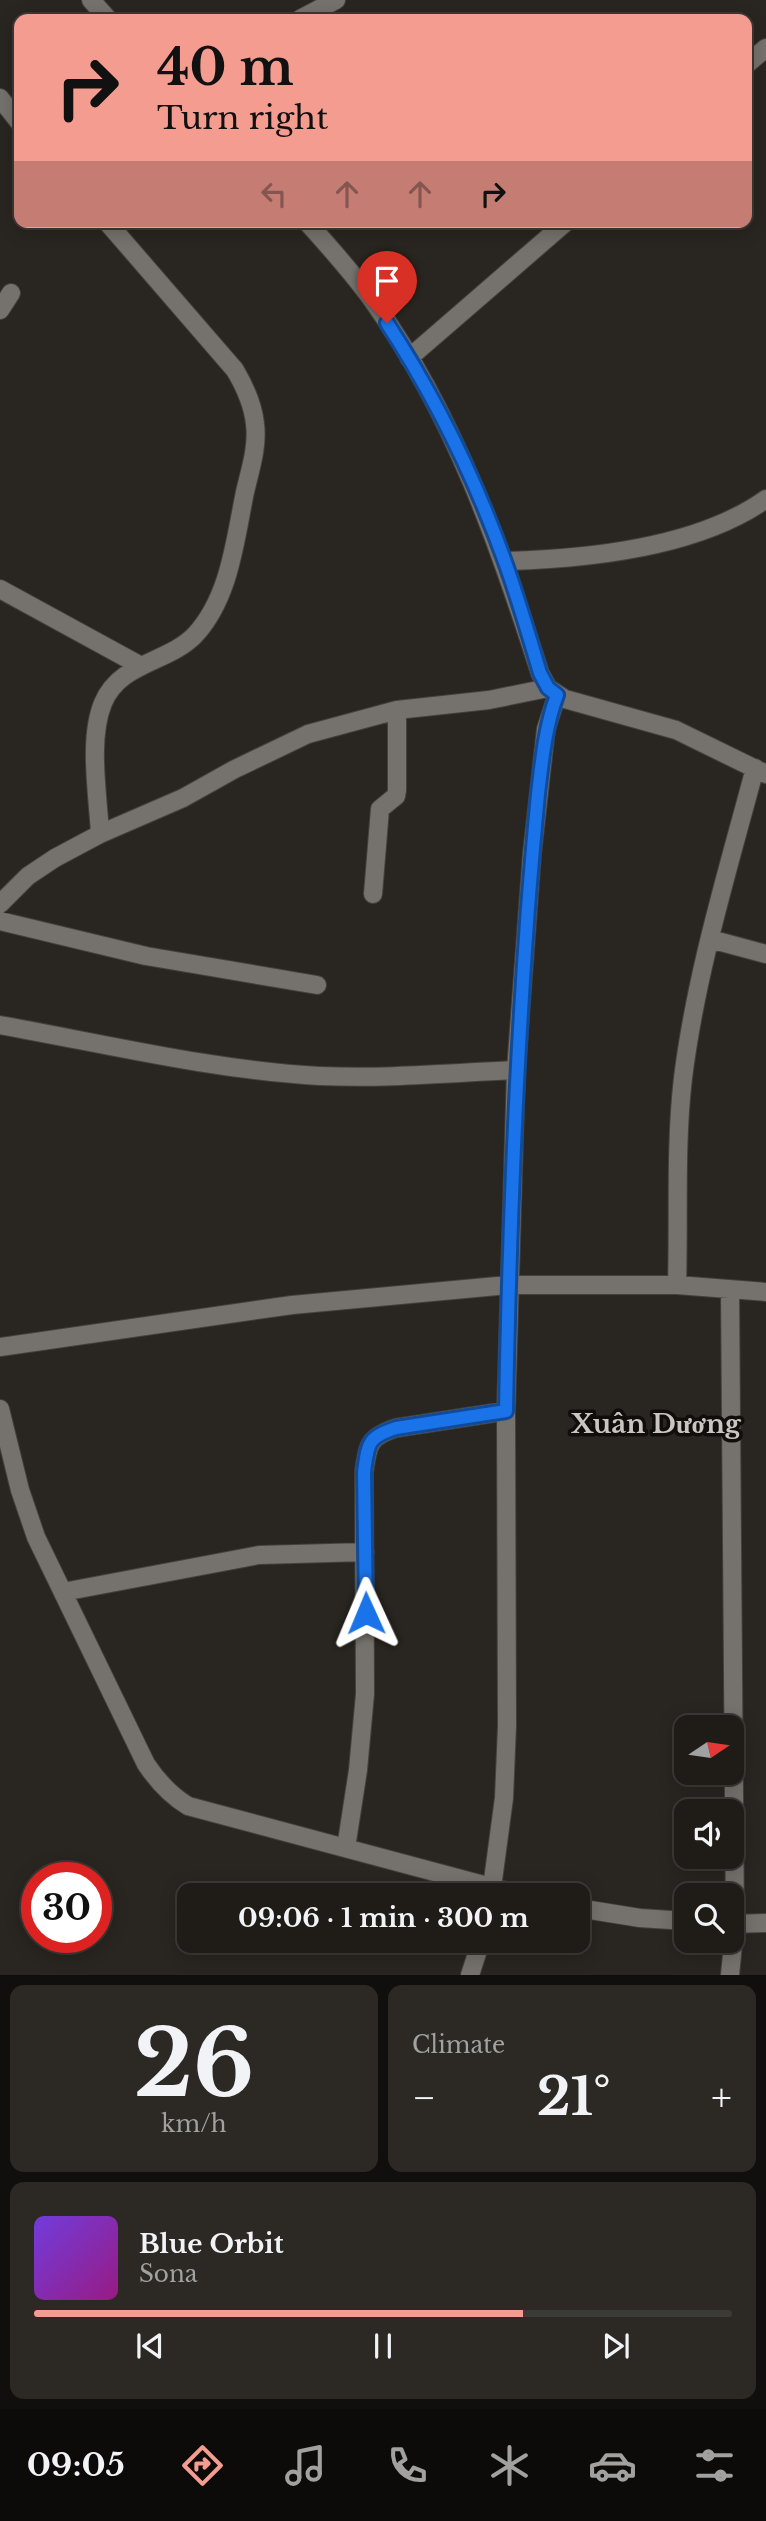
<!DOCTYPE html>
<html lang="en">
<head>
<meta charset="utf-8">
<style>
  body { margin:0; font-family:"Libre Baskerville",serif; background:#2c2925; color:#f1f3f6; height:100vh; display:flex; flex-direction:column; font-size:26px; white-space:nowrap }
  * { box-sizing:border-box; margin:0 }
  p { font-size:23px; color:#a1a1a2 }
  .icon { flex:none; width:38px; height:38px; fill:none; stroke:currentColor; stroke-width:2; stroke-linecap:round; stroke-linejoin:round }
  .map { position:relative; height:1975px; overflow:hidden }
  .side { display:flex; flex-direction:column; gap:10px; padding:10px; background:#110f0d; flex:1 }
  .side>* { flex:none }
  .guide { position:absolute; left:14px; top:14px; width:738px; height:214px; border-radius:14px; box-shadow:0 4px 18px #0003,0 0 0 2px #3c3a37; background:#f59c90; color:#111; overflow:hidden }
  .needle { width:46px; rotate:77deg }
  .tools { position:absolute; left:674px; top:1715px; display:grid; gap:14px }
  .tools a { display:grid; place-items:center; width:70px; height:70px; border-radius:14px; background:#1f1c18; box-shadow:0 4px 18px #0003,0 0 0 2px #3c3a37; font-size:35px }
  .speed { position:absolute; left:21px; top:1862px; display:flex; gap:14px; font-size:35px; font-weight:700; text-align:center }
  .speed>* { display:grid; place-content:center; width:91px; height:91px; border-radius:50%; background:#1f1c18; box-shadow:0 4px 18px #0003,0 0 0 2px #3c3a37; line-height:1 }
  .speed .limit { border:10px solid #d22; background:#fff; color:#111 }
  .pin { position:absolute; display:grid; place-items:center; width:60px; height:60px; color:#fff; margin:-72px -30px; border-radius:50% 50% 50% 0; rotate:-45deg; box-shadow:0 0 7px #0007 }
  .pin .icon { rotate:45deg }
  .me { position:absolute; width:77px; margin:-38px; rotate:359deg; stroke-linejoin:round; filter:drop-shadow(0 0 5px #0008) }
  .turn { display:flex; align-items:center; gap:24px; height:147px; padding:0 28px; font-size:32px }
  .turn .icon { width:91px; height:91px; stroke-width:2.5 }
  .turn b { display:block; font-size:49px; line-height:60px }
  .lanes { display:flex; align-items:center; height:66px; padding:0 28px; background:#0003; justify-content:center; gap:35px; direction:ltr }
  .lanes .off { opacity:.35 }
  .big { font-size:52px; font-weight:800; line-height:1.1 }
  .side .tile { flex:1; display:flex; flex-direction:column; justify-content:center; gap:10px; min-width:0; padding:0 24px; border-radius:14px; background:#2c2925 }
  .side .dial { align-items:center; gap:0 }
  .dial b { font-size:91px; line-height:1 }
  .song { display:flex; align-items:center; gap:21px }
  .cover { width:84px; height:84px; border-radius:10px; background:linear-gradient(135deg,hsl(260 70% 55%),hsl(310 70% 35%)) }
  .played { height:7px; border-radius:4px; background:linear-gradient(90deg,#f59c90 70%,#3c3a37 70%) }
  .keys { display:flex; justify-content:space-around; direction:ltr }
  .heat { display:flex; justify-content:space-between; align-items:center; font-size:38px; direction:ltr }
  .side .tiles { flex:1; display:grid; gap:10px; grid-template-columns:1fr 1fr }
  .tile:last-child { grid-column:span 2 }
  .trip { position:absolute; left:177px; top:1883px; width:413px; height:70px; border-radius:14px; background:#1f1c18; box-shadow:0 4px 18px #0003,0 0 0 2px #3c3a37; font-weight:800; line-height:70px; text-align:center }
  .menu { display:flex; height:112px; justify-content:space-around; align-items:center; background:#0c0b0a; color:#a1a1a2 }
  .menu .icon { width:49px; height:49px }
  .menu .active { color:#f59c90 }
  .menu b { font-size:32px; color:#f1f3f6 }
  .map>svg:first-child { display:block }
  .lines { fill:none; stroke-linecap:round; stroke-linejoin:round }
  .minor-casing { stroke:#44413d; stroke-width:20 }
  .minor { stroke:#75716c; stroke-width:18 }
  .route-casing { stroke:#114b97; stroke-width:18 }
  .route { stroke:#1a73e8; stroke-width:12 }
  .labels { text-anchor:middle; stroke-width:7; stroke-linejoin:round; paint-order:stroke }
  .quarter-label { font-size:26px; font-weight:bold; fill:#cbc5c0; stroke:#100e0c }
</style>
</head>
<body>
<div class="map">
<svg width="766" height="1975" viewBox="0 0 766 1975">
  <rect width="100%" height="100%" fill="#292520"/>
  <g class="lines">
    <g class="minor-casing">
      <path id="minor" d="M91,0L108,19
        M300,19L336,0
        M747,64L766,48
        M0,98L19,122
        M307,222C331,249 355,275 375,304C454,415 499,545 540,673L548,688L565,699L676,730L766,774
        M0,310L11,293
        M409,358L566,222
        M504,561C587,559 697,548 766,499
        M0,589L141,666
        M100,834C98,795 88,739 103,703C120,662 168,663 195,635C230,597 235,540 245,492C250,470 258,447 255,424C253,404 245,387 235,370L107,222
        M373,894L380,809L396,796L397,790V710
        M0,904L28,876L55,858L100,834L183,798L235,769L308,734L397,710L489,700L548,688
        M0,921L146,956L317,985
        M710,939L766,954
        M0,1025C106,1044 212,1070 320,1076C385,1079 451,1073 516,1070
        M677,1285C679,1216 675,1146 683,1078C696,973 728,870 755,768
        M0,1347L292,1305L508,1285H677L766,1292
        M0,1409L20,1490L36,1537L146,1764C158,1782 170,1795 188,1806L521,1895
        M63,1592L259,1555L365,1552
        M346,1848L358,1770L365,1694L364,1472C368,1445 368,1437 396,1428L506,1411
        M491,1895L504,1798L507,1726L506,1411L516,1070L532,854L546,729L557,695
        M578,1908L640,1918L686,1921
        M732,1924L766,1923
        M470,1975L481,1941
        M730,1975L735,1924L730,1290"/>
    </g>
    <use href="#minor" class="minor"/>
  </g>
  <g class="lines">
    <g class="route-casing">
      <path id="route" d="M366,1613L364,1472C368,1444 367,1437 396,1428L506,1411C509,1247 515,1085 527,922C530,879 534,837 538,794C542,761 545,727 557,695L548,688L540,673C529,636 518,598 505,562C475,478 435,397 387,323"/>
    </g>
    <use href="#route" class="route"/>
  </g>
  <g class="labels">
    <g class="quarter-label">
      <text x="656" y="1433">Xuân Dương</text>
    </g>
  </g>
</svg>
<div class="tools">
<a><svg class="needle" viewBox="-14 -14 28 28"><path d="M0-13l5 13h-10z" fill="#e53935"/><path d="M0 13l5-13h-10z" fill="#a1a1a2"/></svg></a>
<a><svg class="icon" aria-label="sound" viewBox="0 0 24 24"><path d="M4 9h4l5-4v14l-5-4H4zM17 9q2 3 0 6"/></svg></a>
<a><svg class="icon" aria-label="search" viewBox="0 0 24 24"><circle cx="10" cy="10" r="6"/><path d="M15 15l6 6"/></svg></a>
</div>
<div class="speed"><div class="limit">30</div></div>
<div class="pin" style="left:387px;top:323px;background:#d93025"><svg class="icon" aria-label="arrive" viewBox="0 0 24 24"><path d="M6 21V4h12l-3 4 3 4H6"/></svg></div>
<svg class="me" style="left:366px;top:1613px" viewBox="-20 -20 40 40"><path d="M0-17L14 15 0 8-14 15z" fill="#1a73e8" stroke="#fff" stroke-width="4"/></svg>
<div class="trip">09:06 · 1 min · 300 m</div>
<div class="guide">
<div class="turn"><svg class="icon" aria-label="right" viewBox="0 0 24 24"><path d="M7 20v-9h11M14 6l5 5-5 5"/></svg><div><b>40 m</b>Turn right</div></div>
<div class="lanes"><svg class="icon off" aria-label="left" viewBox="0 0 24 24"><path d="M17 20v-9H6M10 6l-5 5 5 5"/></svg><svg class="icon off" aria-label="ahead" viewBox="0 0 24 24"><path d="M12 20V5M6 11l6-6 6 6"/></svg><svg class="icon off" aria-label="ahead" viewBox="0 0 24 24"><path d="M12 20V5M6 11l6-6 6 6"/></svg><svg class="icon" aria-label="right" viewBox="0 0 24 24"><path d="M7 20v-9h11M14 6l5 5-5 5"/></svg></div>
</div>
</div>
<section class="side">
<div class="tiles">
<div class="tile dial"><b>26</b><p>km/h</p></div>
<div class="tile"><p>Climate</p>
<div class="heat"><a>−</a><b class="big">21°</b><a>+</a></div>
</div>
<div class="tile">
<div class="song"><i class="cover"></i><div><b>Blue Orbit</b><p>Sona</p></div></div>
<div class="played"></div>
<div class="keys"><svg class="icon" aria-label="previous" viewBox="0 0 24 24"><path d="M18 5L8 12l10 7zM5 5v14"/></svg><svg class="icon" aria-label="pause" viewBox="0 0 24 24"><path d="M8 5v14M16 5v14"/></svg><svg class="icon" aria-label="next" viewBox="0 0 24 24"><path d="M6 5l10 7-10 7zM19 5v14"/></svg></div>
</div>
</div>
</section>
<nav class="menu">
<b>09:05</b>
<svg class="icon active" aria-label="directions" viewBox="0 0 24 24"><path d="M12 3l9 9-9 9-9-9zM9 14v-3h6M13 9l2 2-2 2"/></svg>
<svg class="icon" aria-label="music" viewBox="0 0 24 24"><path d="M9 18V5l10-2v13"/><circle cx="6" cy="18" r="3"/><circle cx="16" cy="16" r="3"/></svg>
<svg class="icon" aria-label="phone" viewBox="0 0 24 24"><path d="M5 4h4l2 5-3 2q2 4 5 5l2-3 5 2v4C11 20 4 13 5 4z"/></svg>
<svg class="icon" aria-label="climate" viewBox="0 0 24 24"><path d="M12 3v18M4 7l16 10M4 17L20 7"/></svg>
<svg class="icon" aria-label="car" viewBox="0 0 24 24"><path d="M5 17H2v-5l4-1 3-4h7l3 4 3 1v5h-3M9 17h6M6 11h13"/><circle cx="7" cy="17" r="2"/><circle cx="17" cy="17" r="2"/></svg>
<svg class="icon" aria-label="filters" viewBox="0 0 24 24"><path d="M4 7h16M4 17h16"/><circle cx="9" cy="7" r="2"/><circle cx="15" cy="17" r="2"/></svg>
</nav>
</body>
</html>
